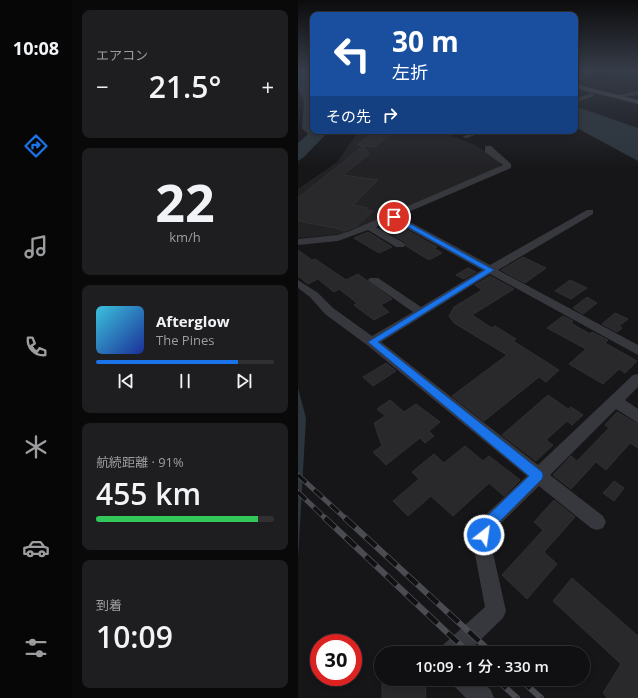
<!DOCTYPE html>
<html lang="ja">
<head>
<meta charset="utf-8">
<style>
  body { margin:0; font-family:"Open Sans","Noto Sans JP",sans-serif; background:#1e1e20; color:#f1f3f6; height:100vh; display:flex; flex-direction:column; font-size:15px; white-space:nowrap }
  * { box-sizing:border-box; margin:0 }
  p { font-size:13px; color:#9c9d9f }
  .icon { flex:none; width:22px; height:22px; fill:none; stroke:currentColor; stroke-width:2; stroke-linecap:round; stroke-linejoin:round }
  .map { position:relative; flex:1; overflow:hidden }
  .sheet { display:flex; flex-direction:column; gap:10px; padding:10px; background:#09090a; width:226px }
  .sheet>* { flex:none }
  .hud { position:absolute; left:12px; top:12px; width:268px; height:122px; border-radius:8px; box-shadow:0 2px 6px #0003,0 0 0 1px #303032; background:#1a4fa0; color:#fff; overflow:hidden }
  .speed { position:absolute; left:12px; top:634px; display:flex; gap:8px; font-size:20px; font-weight:700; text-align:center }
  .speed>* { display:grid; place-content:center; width:52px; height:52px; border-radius:50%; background:#101012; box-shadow:0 2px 6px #0003,0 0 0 1px #303032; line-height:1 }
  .speed .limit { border:6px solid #d22; background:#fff; color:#111 }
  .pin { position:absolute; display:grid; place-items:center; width:34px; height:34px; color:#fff; margin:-17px; border:2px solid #fff; border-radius:50%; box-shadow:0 1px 4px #0007 }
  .me { position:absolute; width:44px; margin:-22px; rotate:30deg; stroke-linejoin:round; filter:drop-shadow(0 0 3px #0008) }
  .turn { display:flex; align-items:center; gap:14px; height:84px; padding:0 16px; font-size:18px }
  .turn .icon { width:52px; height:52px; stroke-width:2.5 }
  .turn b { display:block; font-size:28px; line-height:34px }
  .then { display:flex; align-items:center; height:38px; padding:0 16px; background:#0003; gap:8px; font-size:15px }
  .big { font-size:30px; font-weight:600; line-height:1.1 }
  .sheet .widget { flex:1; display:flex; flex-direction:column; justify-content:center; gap:6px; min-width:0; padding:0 14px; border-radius:8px; background:#1e1e20 }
  .sheet .dial { align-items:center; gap:0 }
  .dial b { font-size:52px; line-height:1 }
  .song { display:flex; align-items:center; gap:12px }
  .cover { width:48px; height:48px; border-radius:6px; background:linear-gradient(135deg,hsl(190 70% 55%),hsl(230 70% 35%)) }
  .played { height:4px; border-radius:2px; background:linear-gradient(90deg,#1a73e8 80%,#303032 80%) }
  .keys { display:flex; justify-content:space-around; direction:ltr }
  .heat { display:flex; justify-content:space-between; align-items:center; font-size:22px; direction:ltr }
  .charge { height:6px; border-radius:3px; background:linear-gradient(90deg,#34c759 91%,#303032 0) }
  .trip { position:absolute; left:76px; top:646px; width:216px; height:40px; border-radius:20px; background:#101012; box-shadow:0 2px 6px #0003,0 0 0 1px #303032; font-weight:600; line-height:40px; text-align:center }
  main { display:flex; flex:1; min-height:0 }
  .dock { display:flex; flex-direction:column; width:72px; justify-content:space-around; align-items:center; background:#060607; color:#9c9d9f }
  .dock .icon { width:28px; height:28px }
  .dock .selected { color:#1a73e8 }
  .dock b { font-size:18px; color:#f1f3f6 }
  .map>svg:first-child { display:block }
  .built { fill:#222225 }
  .green { fill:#1c231d }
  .water { fill:#2c353c }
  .building { fill:#29292c; stroke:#303034 }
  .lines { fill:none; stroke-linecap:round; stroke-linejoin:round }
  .street { fill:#37383d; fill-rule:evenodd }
  .secondary { fill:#45474d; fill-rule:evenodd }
  .rail-far1-casing { stroke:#4a4c52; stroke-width:5 }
  .rail-casing { stroke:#4a4c52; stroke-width:6 }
  .rail-far1 { stroke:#111113; stroke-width:3.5; stroke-dasharray:11; stroke-linecap:butt }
  .rail { stroke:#111113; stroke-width:4.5; stroke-dasharray:14; stroke-linecap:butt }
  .route { fill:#1a73e8; stroke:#114b97 }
</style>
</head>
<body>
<main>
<nav class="dock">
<b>10:08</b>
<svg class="icon selected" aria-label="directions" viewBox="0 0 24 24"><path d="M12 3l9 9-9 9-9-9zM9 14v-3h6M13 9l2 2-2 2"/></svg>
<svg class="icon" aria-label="music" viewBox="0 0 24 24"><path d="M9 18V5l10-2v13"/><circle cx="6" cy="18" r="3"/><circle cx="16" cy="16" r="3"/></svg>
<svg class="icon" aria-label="phone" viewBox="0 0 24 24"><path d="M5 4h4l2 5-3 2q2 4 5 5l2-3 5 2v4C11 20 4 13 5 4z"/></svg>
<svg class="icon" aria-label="climate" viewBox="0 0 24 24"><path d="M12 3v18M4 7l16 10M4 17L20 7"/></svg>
<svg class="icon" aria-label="car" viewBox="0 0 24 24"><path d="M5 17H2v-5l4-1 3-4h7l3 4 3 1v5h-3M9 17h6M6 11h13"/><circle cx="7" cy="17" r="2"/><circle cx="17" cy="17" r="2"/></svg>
<svg class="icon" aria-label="filters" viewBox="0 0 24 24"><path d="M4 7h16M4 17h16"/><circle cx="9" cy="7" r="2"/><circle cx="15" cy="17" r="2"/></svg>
</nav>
<section class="sheet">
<div class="widget"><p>エアコン</p>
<div class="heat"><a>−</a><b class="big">21.5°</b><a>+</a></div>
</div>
<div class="widget dial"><b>22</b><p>km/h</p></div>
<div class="widget">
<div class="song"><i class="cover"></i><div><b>Afterglow</b><p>The Pines</p></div></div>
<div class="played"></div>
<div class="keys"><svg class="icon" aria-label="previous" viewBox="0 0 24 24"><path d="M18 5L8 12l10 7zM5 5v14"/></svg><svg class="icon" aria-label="pause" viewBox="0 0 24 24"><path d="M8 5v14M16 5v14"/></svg><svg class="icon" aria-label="next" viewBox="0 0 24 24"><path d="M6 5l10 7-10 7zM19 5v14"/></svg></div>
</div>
<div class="widget"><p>航続距離 · 91%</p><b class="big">455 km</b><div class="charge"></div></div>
<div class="widget"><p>到着</p><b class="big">10:09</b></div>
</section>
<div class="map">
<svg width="340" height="698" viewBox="0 0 340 698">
  <rect width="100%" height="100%" fill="#161618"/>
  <path class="built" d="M61,131H142L179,146L203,162L202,167L53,231L36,235L0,238V189L39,162Z"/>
  <path class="green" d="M320,71L340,73V82L308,75Z"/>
  <path class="water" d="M0,70L15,77V131H31L6,157L0,161V143L10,134L4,128L6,101L0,88Z
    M277,106L340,128V161L277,127Z
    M0,388L8,418L0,560Z"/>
  <path class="building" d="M77,131H96L76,147L59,145Z
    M65,146L71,154L45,175L80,180L55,205L70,208L68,210L75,211L59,226L46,231L42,229L0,221V198Z
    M91,223L99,227L102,226L139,247L136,248L144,253L131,260L108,246L107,242L81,227Z
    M70,232L94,247L81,253L56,238Z
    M0,250L14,260L17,259L48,280L60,274L94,299L83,305L91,312L76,320L56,305L59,303L41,289L36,292L20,279L10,284L0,276Z
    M225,257L248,268L227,283L203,270Z
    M170,268L178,272L166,279L158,275Z
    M192,276L216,289L174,315L194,328L197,326L218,339L215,341L261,370L248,382L241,377L186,421L154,396L209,355L156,323L151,316L156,307L184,290L177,285Z
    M272,280L289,288L273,299L257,291Z
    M289,297L299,303L285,314L275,308Z
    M317,313L330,319L321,326L324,328L319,332L304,324Z
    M265,316L275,321L273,323L292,334L294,332L310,340L307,343L339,361L327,373L321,369L305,384L271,364L288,349L249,328Z
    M88,363L98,371L75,386L65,377Z
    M250,395L270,409L273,407L285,415L274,425L269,421L248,440L255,445L238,461L204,435Z
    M92,400L106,412L118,404L142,422L131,431L136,436L127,443L122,438L88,465L75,452L84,446L76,423L87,416L79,409Z
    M319,412L340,424V448L332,443L308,470L298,462L273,489L255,475L273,456L279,461L311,428L307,425Z
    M167,446L185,461L191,456L222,480L206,496L191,483L155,516L133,496L110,516L95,501L121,479L114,472L136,454L146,463Z
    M316,481L326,488L316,501L305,493Z
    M256,500L277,517L246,552L259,564L229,599L204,575L245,530L236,522Z
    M274,578L340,636V698H309L305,693L323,664L255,601Z
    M84,679H127L128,698H84Z"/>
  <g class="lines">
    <path class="street" d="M291,70H297L277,83V79Z
      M340,91V95L318,98L315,96Z
      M294,93L296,96L277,103V99Z
      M178,131H187L169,138L164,137Z
      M187,146H193L213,164V168L101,216L192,265L289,210H295V214L200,270L340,345V355L192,274L83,342L240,465L335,375L340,374V387L327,400L340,409V423L318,409L252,475L305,516L308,522L305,528L299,530L293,528L241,486L196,530L193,544L208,611L205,618L169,653H142L145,645L187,607L175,544L179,526L182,520L229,476L69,345L27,314L12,297L0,288V280L20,293L35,308L74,336L115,312L72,282L70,280L72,278H80L123,307L184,270L94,220L78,227L106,243L107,245L106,247H98L70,230L40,241L0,245V239L39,235L52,231L205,165L187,152Z
      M154,679H181L193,690L196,698H168L157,687Z"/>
    <path class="secondary" d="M277,84L340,100V104L277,88Z"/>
    <g class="rail-far1-casing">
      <path id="rail-far1" d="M0,475L48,519
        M0,492L28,519"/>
    </g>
    <g class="rail-casing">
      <path id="rail" d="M27,518L171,653
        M47,518L194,653
        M198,679L219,698
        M222,679L243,698"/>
    </g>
    <use href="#rail-far1" class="rail-far1"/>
    <use href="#rail" class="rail"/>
  </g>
  <linearGradient id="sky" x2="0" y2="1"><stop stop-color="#0c0c0d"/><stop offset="0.42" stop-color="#363c48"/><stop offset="1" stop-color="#363c48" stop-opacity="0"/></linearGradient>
  <rect width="340" height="168" fill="url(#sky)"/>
  <path class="route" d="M96,215L196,270L80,342L244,472L245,476L244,479L194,529L190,539L186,541L181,539L179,535L184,521L231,476L70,342L187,270L94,218L93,217Z"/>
</svg>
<div class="speed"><div class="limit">30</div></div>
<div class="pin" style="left:96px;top:217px;background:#d93025"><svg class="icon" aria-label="arrive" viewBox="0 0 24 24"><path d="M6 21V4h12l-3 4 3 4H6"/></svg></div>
<svg class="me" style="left:186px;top:535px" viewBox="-20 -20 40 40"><circle r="17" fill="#1a73e8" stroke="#fff" stroke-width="3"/><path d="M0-11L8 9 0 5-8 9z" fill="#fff"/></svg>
<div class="trip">10:09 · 1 分 · 330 m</div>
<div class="hud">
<div class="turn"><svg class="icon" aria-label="left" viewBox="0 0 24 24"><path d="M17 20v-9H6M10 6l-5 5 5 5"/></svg><div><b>30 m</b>左折</div></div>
<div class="then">その先<svg class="icon" aria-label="right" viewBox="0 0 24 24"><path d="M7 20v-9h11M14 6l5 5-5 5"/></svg></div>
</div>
</div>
</main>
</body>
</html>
